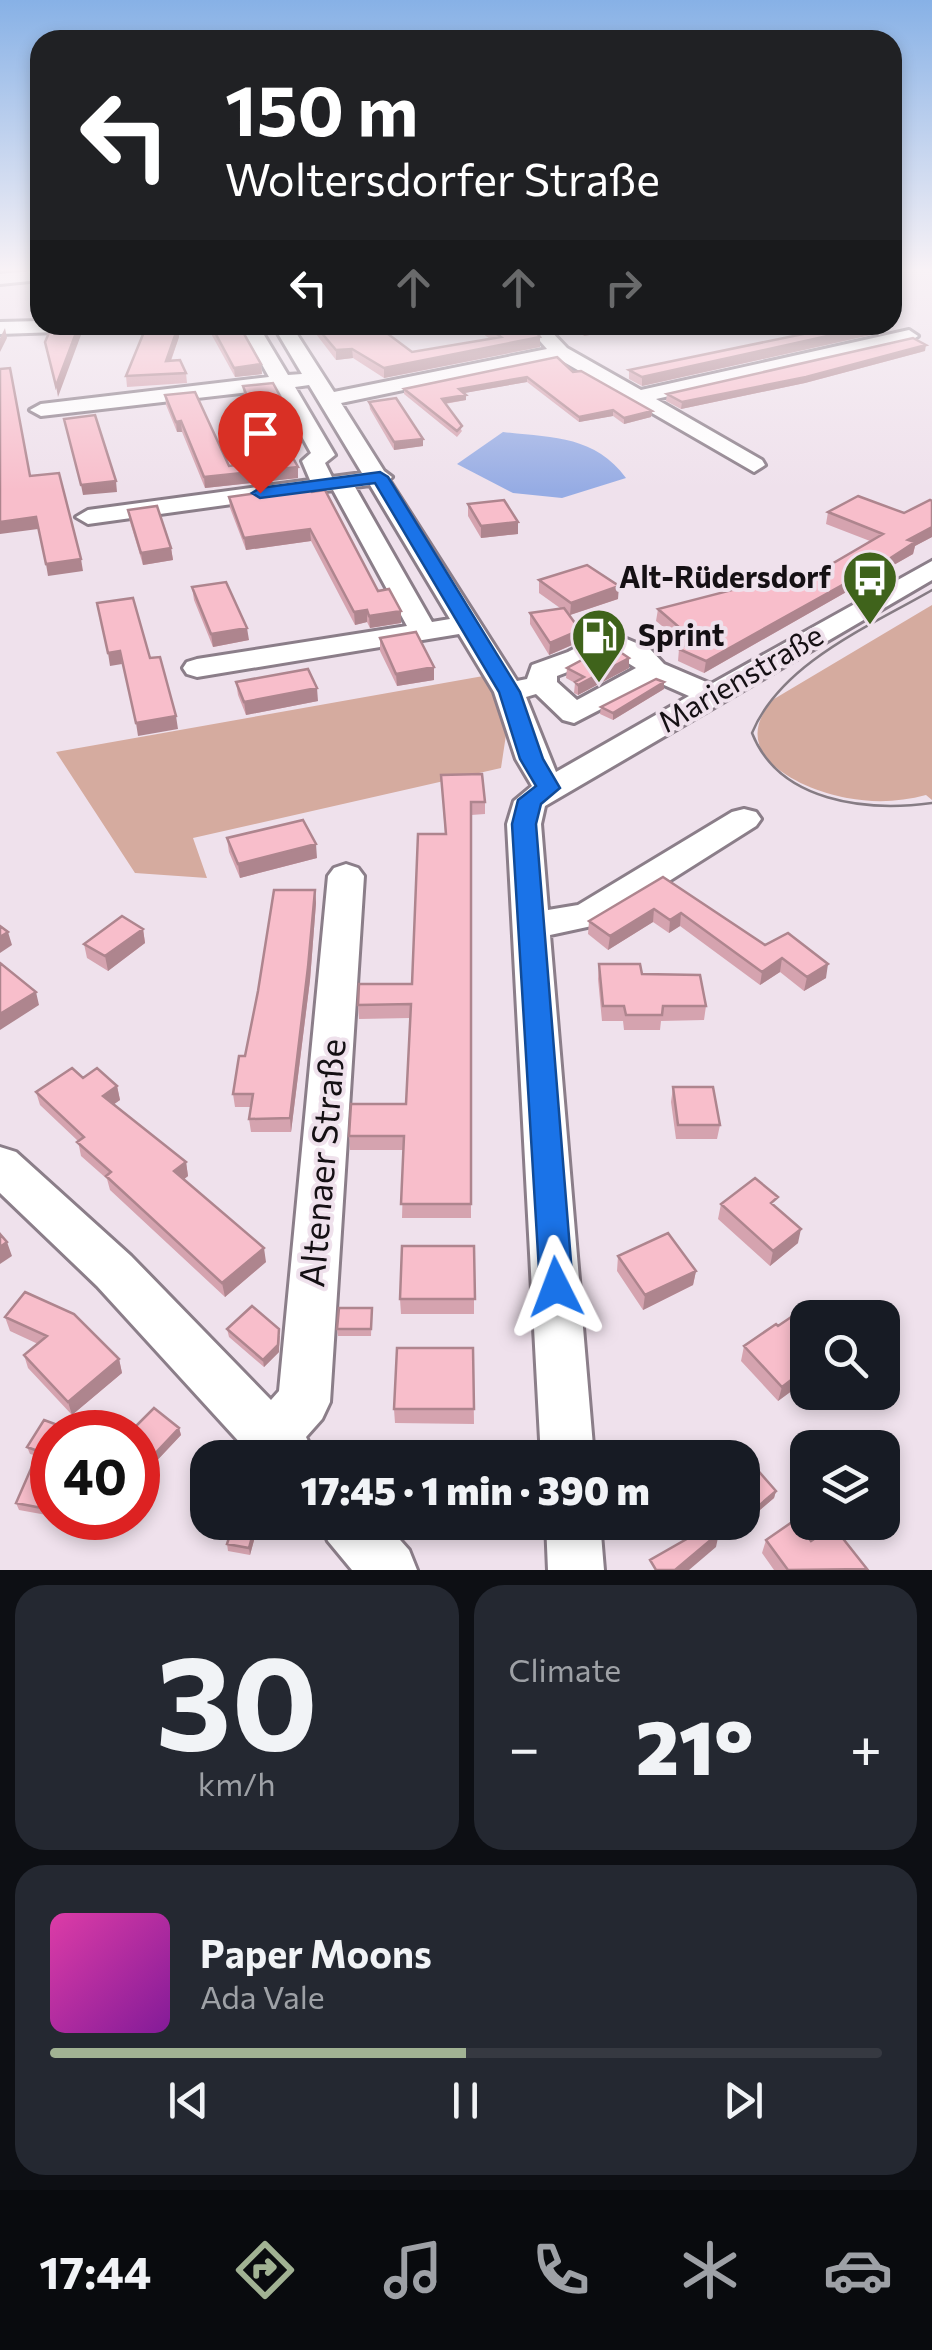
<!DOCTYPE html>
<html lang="en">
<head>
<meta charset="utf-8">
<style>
  body { margin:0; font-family:Commissioner,sans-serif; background:#242831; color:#f1f3f6; height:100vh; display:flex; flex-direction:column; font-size:38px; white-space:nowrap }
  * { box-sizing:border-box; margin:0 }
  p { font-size:32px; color:#9ea1a6 }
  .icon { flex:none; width:55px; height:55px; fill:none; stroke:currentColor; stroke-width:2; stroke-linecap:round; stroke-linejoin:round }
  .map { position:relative; height:1570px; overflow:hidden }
  .drawer { display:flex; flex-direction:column; gap:15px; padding:15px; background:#0d0f14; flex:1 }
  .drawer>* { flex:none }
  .hud { position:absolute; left:30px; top:30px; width:872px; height:305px; border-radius:30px; box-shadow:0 5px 15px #0003; background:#202124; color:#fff; overflow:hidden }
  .buttons { position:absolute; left:790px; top:1300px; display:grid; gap:20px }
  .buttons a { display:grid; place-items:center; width:110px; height:110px; border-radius:20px; background:#171b24; box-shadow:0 5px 15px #0003; font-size:50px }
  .speed { position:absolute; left:30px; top:1410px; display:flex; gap:20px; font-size:50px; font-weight:700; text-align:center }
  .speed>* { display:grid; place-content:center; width:130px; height:130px; border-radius:50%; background:#171b24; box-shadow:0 5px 15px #0003; line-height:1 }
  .speed .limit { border:15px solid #d22; background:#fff; color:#111 }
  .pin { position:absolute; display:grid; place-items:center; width:85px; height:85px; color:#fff; margin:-102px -42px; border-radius:50% 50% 50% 0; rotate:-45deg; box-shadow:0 0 10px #0007 }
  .pin .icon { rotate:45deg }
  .me { position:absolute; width:110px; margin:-55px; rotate:357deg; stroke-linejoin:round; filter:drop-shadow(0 0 8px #0008) }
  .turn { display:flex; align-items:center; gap:35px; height:210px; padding:0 30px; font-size:45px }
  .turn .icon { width:130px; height:130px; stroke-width:2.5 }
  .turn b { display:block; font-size:70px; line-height:85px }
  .lanes { display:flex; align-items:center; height:95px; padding:0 30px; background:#0003; justify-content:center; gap:50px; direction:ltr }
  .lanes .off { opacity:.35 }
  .big { font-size:75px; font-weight:800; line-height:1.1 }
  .drawer .tile { flex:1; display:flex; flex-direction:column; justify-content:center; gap:15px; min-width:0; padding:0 35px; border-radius:30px; background:#242831 }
  .drawer .dial { align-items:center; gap:0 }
  .dial b { font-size:130px; line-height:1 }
  .song { display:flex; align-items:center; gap:30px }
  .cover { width:120px; height:120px; border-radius:15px; background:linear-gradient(135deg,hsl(320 70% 55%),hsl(290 70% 35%)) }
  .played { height:10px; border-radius:5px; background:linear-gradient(90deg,#a1b293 50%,#363941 50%) }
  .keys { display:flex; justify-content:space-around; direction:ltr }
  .heat { display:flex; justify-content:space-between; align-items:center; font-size:55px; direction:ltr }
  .drawer .tiles { flex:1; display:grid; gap:15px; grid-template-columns:1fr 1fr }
  .tile:last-child { grid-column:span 2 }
  .trip { position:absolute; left:190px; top:1440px; width:570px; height:100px; border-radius:30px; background:#171b24; box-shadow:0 5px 15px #0003; font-weight:800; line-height:100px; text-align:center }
  .tabs { display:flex; height:160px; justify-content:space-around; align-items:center; background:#090b0e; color:#9ea1a6 }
  .tabs .icon { width:70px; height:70px }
  .tabs .active { color:#a1b293 }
  .tabs b { font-size:45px; color:#f1f3f6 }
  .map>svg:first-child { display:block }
  .green { fill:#d5ab9f }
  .water { fill:#96ace4 }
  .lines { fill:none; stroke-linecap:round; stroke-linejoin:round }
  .minor-casing { stroke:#8b7e89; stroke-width:6 }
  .minor { fill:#fff; fill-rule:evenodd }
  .tram { stroke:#867c84; stroke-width:2.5 }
  .wall { fill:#d5a3af }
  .shaded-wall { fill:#ae858e }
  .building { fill:#f8becb; stroke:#ae858e; stroke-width:2.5 }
  .route { fill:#1a73e8; stroke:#114b97; stroke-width:2.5 }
  .labels { text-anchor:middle; stroke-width:8; stroke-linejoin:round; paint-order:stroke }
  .poi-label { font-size:30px; font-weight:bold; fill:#151014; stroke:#efe1ec; text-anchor:end }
  .street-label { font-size:30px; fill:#151014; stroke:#efe1ec }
  .near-street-label { font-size:35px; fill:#151014; stroke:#efe1ec }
</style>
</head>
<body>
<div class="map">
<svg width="932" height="1570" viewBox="0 0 932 1570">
  <rect width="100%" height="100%" fill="#efe1ec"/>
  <path class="green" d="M932,605V800L926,795C900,802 874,803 847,798C799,789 724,753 774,699Z
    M489,675L509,715L501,768L193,838L207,878L135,873L56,752Z"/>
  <path class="water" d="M503,432C552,438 594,435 626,478L562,498L513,493L457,464Z"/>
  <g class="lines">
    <g class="minor-casing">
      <path id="minor" d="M40,270V280L0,284V274Z
        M40,321V325H94L85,331L0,334V322Z
        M240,325H258L288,375L302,374L273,325H291L334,392L547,349L526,325H545L567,348L641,390L909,330L918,336L909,342L656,399L762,460L765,465L754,472L557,358L341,403L384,471L392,477L389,480L517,681L527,679L532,665L568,652L608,631L650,649L664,664L711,684L932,561V580L545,806L541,824L548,910L578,905L732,812L744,809L756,812L761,819L756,826L601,924L550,935L594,1458H541L507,824L514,801L532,786L516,759L494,692L459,634L197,677L187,674L183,668L187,662L197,659L407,626L333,490L88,524L76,517L88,510L310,480L302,461L311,453L276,389L41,416L30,410L41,404L269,377ZM309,385L362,473L332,477L325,463L335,455L295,387ZM370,485L450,619L432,622L355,487ZM609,651L636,668L577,700L557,682V676L588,664ZM655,681L689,696L556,772L526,697L536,694L563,720L574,723Z
        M346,864L358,868L364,876L330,1402L322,1419L306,1437L316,1458H254L97,1286L0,1193V1147L16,1152L131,1256L271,1400L279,1391L328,876L334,868Z
        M320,1522H384L409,1550L417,1570H352L328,1541Z
        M546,1522H600L604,1570H548Z"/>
    </g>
    <use href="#minor" class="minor"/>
    <path class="tram" d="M932,590C870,626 781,663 752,733C779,802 866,812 932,803"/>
  </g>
  <path class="wall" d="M210,325H239L261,364L262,374L235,377L210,332Z
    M315,325L412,352L490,339L471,325H531L540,337V347L384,378L353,358L336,360L316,334Z
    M567,325H647L584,336Z
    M835,325H885L884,332L642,386L629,379V370L835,328Z
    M178,327L179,337L171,361L186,373L187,383L127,387L126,376Z
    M925,351L805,383L681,409L666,401L667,394Z
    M573,372L652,411L651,417L624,424L613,416L579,422L527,382L464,393L466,400L445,404L462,431L457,437L404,394V389Z
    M243,386L291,425L285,426L295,443L296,454L268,458L244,396Z
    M165,395L229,466L298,478L205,488L182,432H177L166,405Z
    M369,402L423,439V446L394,450L370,409Z
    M308,486L378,591L401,611V623L370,628L367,622L355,625L311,541L246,550L230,508L229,497Z
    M932,501V537L915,546L913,554L704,673L678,661L679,649L685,645L656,621L658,609L787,590L870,541L826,524L828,512L904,513Z
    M468,504L518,522V534L481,538L468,516Z
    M128,510L171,548L173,560L143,565L130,522Z
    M539,580L618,599L570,615L568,613L580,630L579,642L549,655L530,624V613L560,608L539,593Z
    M192,587L249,640L213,647L194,600Z
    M380,638L434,667V680L397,686L380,651Z
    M567,668H629L578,695L574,693L575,683L566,678Z
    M236,682L318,701L246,715L238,695Z
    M664,689L613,720L600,714L601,707Z
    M441,775L485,802V814L471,815V1218H402L404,1150H350L349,1136L406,1104L410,1018L359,1019L358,1005L412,984L445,834Z
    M227,839L317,858L240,878L229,852Z
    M663,877L765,945L826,978L804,991L780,972L760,985L680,926L669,933L653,922L608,950L588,934L589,921Z
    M315,890L316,903L310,980L291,1132H251L249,1119L251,1107H235L233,1094L245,1056Z
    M143,929L145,943L108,971L87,958L84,944Z
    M599,964L642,974L706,1006L704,1020L661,1021L660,1030H624L623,1021H602L598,979Z
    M83,1078L117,1086L120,1100L113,1104L186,1162L188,1176L184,1179L266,1262L225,1297L110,1190L107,1179L81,1156L78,1141L40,1105L36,1092Z
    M673,1087L720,1125L717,1139H676L671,1102Z
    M721,1204L776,1207L798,1243L770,1266L718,1219Z
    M474,1246V1314H401L400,1299Z
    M618,1256L696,1271L693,1285L643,1310L617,1271Z
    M372,1308L371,1336H338L337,1329Z
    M5,1317L119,1359L122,1373L72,1415L28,1368L24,1355L38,1344L10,1331Z
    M808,1318V1379L778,1401L741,1361L744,1346L778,1326Z
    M227,1329L280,1336L279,1352L264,1367L229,1337Z
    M473,1348L474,1424L395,1423L394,1409Z
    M179,1428L181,1435L149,1469L138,1460V1432Z
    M52,1432V1516L19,1510L16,1503L37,1456L30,1454L27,1447Z
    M742,1461L776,1491L774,1498L746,1522L742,1517Z
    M259,1522L250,1555L228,1551L227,1544Z
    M766,1540L811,1541L867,1570H774L762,1553Z"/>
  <path class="shaded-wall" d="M79,325L81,335L58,397L56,386Z
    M603,325H647L584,336L585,328Z
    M877,325H885L884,332L642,386V377Z
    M178,327L179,337L167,371L166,361Z
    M5,328L7,338L0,352V338Z
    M540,337V347L384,378V368Z
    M926,345L925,351L805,383L681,409L682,402Z
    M352,349L353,358L336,360V350Z
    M261,364L262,374L235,377L234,368Z
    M527,377V382L459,394V389Z
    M466,395V400L442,404V399Z
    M613,410V416L579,422V417Z
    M652,411L651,417L624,424V418Z
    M290,414L291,425L280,426L279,416Z
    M181,421L182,432H177L176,422Z
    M423,439V446L394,450V442Z
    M295,443L296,454L268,458L267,447Z
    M298,467V478L205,488L204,477Z
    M116,481L117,492L83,495L81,485Z
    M36,517L38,529L0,534V522Z
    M518,522V534L481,538V526Z
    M932,527V537L915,546L913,554L704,673L706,661Z
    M310,529L311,541L246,550L244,538Z
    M171,548L173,560L143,565L141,553Z
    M81,559L83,571L48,576L46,564Z
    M619,586L618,599L570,615L571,603Z
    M367,610V622L355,625L354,612Z
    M401,611V623L370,628L369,616Z
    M247,628L249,640L213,647L211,634Z
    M580,630L579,642L549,655L550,643Z
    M120,651L122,664L110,666L108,653Z
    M629,658V668L578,695V685Z
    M434,667V680L397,686L396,674Z
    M664,682V689L613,720V713Z
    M317,688L318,701L246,715L244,702Z
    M176,716L178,729L138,736L136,723Z
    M316,844L317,858L240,878L238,864Z
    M315,890L316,903L310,980L291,1132L290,1118Z
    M654,909L653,922L608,950L610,936Z
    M681,913L680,926L669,933L670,920Z
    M143,929L145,943L108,971L105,956Z
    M8,932L12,945L0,953V937Z
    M782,958L780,972L760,985L762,972Z
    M828,964L826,978L804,991L807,977Z
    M36,992L39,1005L0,1030V1014Z
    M117,1086L120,1100L106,1110L103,1096Z
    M186,1162L188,1176L177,1185L174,1171Z
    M801,1229L798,1243L770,1266L773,1251Z
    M7,1242L12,1256L0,1264V1247Z
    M264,1248L266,1262L225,1297L222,1283Z
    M696,1271L693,1285L643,1310L645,1295Z
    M279,1329V1352L264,1367L263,1360Z
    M119,1359L122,1373L72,1415L68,1402Z
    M808,1367V1379L778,1401L782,1387Z
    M179,1428L181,1435L149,1469L147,1462Z
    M776,1491L774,1498L746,1522L748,1515Z
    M256,1522H259L250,1555L249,1548Z
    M719,1533L716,1547L689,1570H675Z"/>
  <path class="building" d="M79,325L56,386L45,342L52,326Z
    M211,325H239L261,364L234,368Z
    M315,325H376L412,352L501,337L484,325H531L540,337L384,368L352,349L336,350Z
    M580,325H603L585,328Z
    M840,325H877L642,377L629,370L842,326Z
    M146,327H178L166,361L180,360L186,373L126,376Z
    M913,338L926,345L806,377L682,402L667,394Z
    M557,357L573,372L581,371L652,411L624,418L613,410L579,417L527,377L459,389L466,395L442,399L462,426L457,431L404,389Z
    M10,368L30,476L59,473L81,559L46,564L36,517L0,522V369Z
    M273,383L290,414L279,416L295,443L267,447L243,386Z
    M195,392L229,466L293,458L298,467L204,477L181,421L176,422L165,395Z
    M396,398L423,439L394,442L369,402Z
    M95,415L116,481L81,485L64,419Z
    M308,486L312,492L325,490L378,591L389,589L401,611L369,616L367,610L354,612L310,529L244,538L229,497Z
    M858,496L904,513L930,500L932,501V527L908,540L915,542L889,559L706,661L679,649L694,640L658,609L767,581L787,590L883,534L828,512Z
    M504,500L518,522L481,526L468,504Z
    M157,506L171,548L141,553L128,510Z
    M587,565L619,586L571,603L539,580Z
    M226,582L247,628L211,634L192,587Z
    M133,598L150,658L160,657L176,716L136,723L120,651L108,653L97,603Z
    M564,608L580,630L550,643L530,613Z
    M416,632L434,667L396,674L380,638Z
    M610,645L629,658L578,685L575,682L584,677L567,668Z
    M308,669L317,688L244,702L236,682Z
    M656,679L664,682L613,713L601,707Z
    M482,774L485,802H471V1204H401L404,1136H349L351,1104H406L411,1004L358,1005L359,984H412L418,834H446L441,775Z
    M303,820L316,844L238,864L227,838Z
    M663,877L765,945L788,933L828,964L807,977L782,958L762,972L681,913L670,920L654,909L610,936L589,921Z
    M274,890H315L308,967L290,1118L249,1119L253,1094H233L239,1056H245L258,991Z
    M122,916L143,929L105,956L84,944Z
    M0,926L8,932L0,937Z
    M0,963L36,992L0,1014Z
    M599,964H640L642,974L700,975L706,1006H663L662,1015H626L624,1006H603Z
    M72,1068L83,1078L97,1068L117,1086L103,1096L186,1162L174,1171L264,1248L222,1283L106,1176L111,1172L77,1142L84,1137L36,1092Z
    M673,1087H713L720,1125H678Z
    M755,1178L778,1197L771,1203L801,1229L773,1251L721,1204Z
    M668,1233L696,1271L645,1295L618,1256Z
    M0,1234L7,1242L0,1247Z
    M402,1246H474L475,1299H400Z
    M25,1292L74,1314L119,1359L68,1402L24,1355L47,1336L5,1317Z
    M812,1303L826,1318H808V1367L782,1387L744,1346L776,1324L778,1326Z
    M252,1306L279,1329L278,1345L263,1360L227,1329Z
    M339,1308H372L371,1329H337Z
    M397,1348H473L474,1409H394Z
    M154,1408L179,1428L147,1462L138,1454V1432H130Z
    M44,1420L66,1428L63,1432H52V1450L49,1455L27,1447Z
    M37,1455L52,1458V1510L16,1503Z
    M747,1458L776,1491L748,1515L742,1508V1461Z
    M795,1520L811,1541L833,1526L867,1569L788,1570L766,1540Z
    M234,1522H256L249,1548L227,1544Z
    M713,1524L719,1533L675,1570H656L650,1560Z"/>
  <linearGradient id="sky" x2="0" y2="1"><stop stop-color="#87b1e6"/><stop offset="0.55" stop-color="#f8f2f6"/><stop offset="1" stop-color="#f8f2f6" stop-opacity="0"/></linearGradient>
  <rect width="932" height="490" fill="url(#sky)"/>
  <path class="route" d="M380,472L388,477L520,692L543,759L560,788L541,804L536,824L573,1287L568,1297L556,1302L545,1297L540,1287L512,824L518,800L536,786L520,759L499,692L375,483L260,498L252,493L260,488Z"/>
  <defs>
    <g id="bus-pin" transform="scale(2.875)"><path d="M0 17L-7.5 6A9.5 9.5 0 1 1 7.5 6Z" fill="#3f631b" stroke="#efe1ec"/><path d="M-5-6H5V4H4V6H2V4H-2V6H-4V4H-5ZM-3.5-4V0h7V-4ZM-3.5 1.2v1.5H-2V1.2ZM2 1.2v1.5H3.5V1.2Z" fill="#fff"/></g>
    <g id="fuel-pin" transform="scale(2.875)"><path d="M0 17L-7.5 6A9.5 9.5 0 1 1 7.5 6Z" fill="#3f631b" stroke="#efe1ec"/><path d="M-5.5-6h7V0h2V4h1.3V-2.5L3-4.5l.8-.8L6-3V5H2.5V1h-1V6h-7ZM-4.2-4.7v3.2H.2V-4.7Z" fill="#fff"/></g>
  </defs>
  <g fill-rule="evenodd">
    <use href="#bus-pin" x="870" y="578"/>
    <use href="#fuel-pin" x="599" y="636"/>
  </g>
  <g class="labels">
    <g class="poi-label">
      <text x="831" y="588">Alt-Rüdersdorf</text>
      <text x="638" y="646" text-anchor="start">Sprint</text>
    </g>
    <g class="street-label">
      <text transform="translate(741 679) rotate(-30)" y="10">Marienstraße</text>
    </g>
    <g class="near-street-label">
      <text transform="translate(323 1163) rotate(-85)" y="12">Altenaer Straße</text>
    </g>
  </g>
</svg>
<div class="buttons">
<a><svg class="icon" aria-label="search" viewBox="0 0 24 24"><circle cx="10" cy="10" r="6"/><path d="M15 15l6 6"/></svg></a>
<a><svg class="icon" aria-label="layers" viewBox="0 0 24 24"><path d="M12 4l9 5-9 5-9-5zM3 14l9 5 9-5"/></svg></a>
</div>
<div class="speed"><div class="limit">40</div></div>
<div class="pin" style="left:260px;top:493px;background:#d93025"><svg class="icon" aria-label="arrive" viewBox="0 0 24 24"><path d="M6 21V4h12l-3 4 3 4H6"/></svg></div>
<svg class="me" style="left:556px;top:1287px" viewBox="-20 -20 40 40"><path d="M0-17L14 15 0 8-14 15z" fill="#1a73e8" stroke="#fff" stroke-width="4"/></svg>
<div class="trip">17:45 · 1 min · 390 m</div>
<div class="hud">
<div class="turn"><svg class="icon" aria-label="left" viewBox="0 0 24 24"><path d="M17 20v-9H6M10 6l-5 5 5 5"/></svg><div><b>150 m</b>Woltersdorfer Straße</div></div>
<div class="lanes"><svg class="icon" aria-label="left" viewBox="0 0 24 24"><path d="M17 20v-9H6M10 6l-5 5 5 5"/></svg><svg class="icon off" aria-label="ahead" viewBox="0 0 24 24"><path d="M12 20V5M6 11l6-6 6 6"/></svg><svg class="icon off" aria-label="ahead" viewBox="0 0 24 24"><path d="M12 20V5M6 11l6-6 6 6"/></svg><svg class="icon off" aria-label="right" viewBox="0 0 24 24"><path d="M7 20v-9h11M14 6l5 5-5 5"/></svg></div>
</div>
</div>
<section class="drawer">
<div class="tiles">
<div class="tile dial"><b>30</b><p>km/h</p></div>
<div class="tile"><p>Climate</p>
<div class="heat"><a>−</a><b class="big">21°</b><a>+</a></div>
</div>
<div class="tile">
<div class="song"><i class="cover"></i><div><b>Paper Moons</b><p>Ada Vale</p></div></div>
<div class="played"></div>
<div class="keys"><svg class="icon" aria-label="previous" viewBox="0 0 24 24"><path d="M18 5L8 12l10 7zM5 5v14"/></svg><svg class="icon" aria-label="pause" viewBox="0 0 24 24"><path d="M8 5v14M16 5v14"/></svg><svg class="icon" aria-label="next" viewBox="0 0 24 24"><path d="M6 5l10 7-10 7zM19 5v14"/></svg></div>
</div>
</div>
</section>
<nav class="tabs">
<b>17:44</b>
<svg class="icon active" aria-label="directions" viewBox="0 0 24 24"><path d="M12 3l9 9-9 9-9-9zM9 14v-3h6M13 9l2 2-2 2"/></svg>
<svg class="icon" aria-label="music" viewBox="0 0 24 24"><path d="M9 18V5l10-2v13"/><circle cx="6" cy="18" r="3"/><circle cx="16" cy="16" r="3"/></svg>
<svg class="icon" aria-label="phone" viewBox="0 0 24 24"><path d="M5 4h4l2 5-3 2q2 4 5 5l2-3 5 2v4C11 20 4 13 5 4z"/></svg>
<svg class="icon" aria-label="climate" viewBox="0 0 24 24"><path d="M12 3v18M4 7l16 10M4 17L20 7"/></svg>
<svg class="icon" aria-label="car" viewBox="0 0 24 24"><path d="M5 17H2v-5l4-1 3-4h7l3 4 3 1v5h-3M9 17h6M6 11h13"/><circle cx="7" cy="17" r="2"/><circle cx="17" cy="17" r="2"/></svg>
</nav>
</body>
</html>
